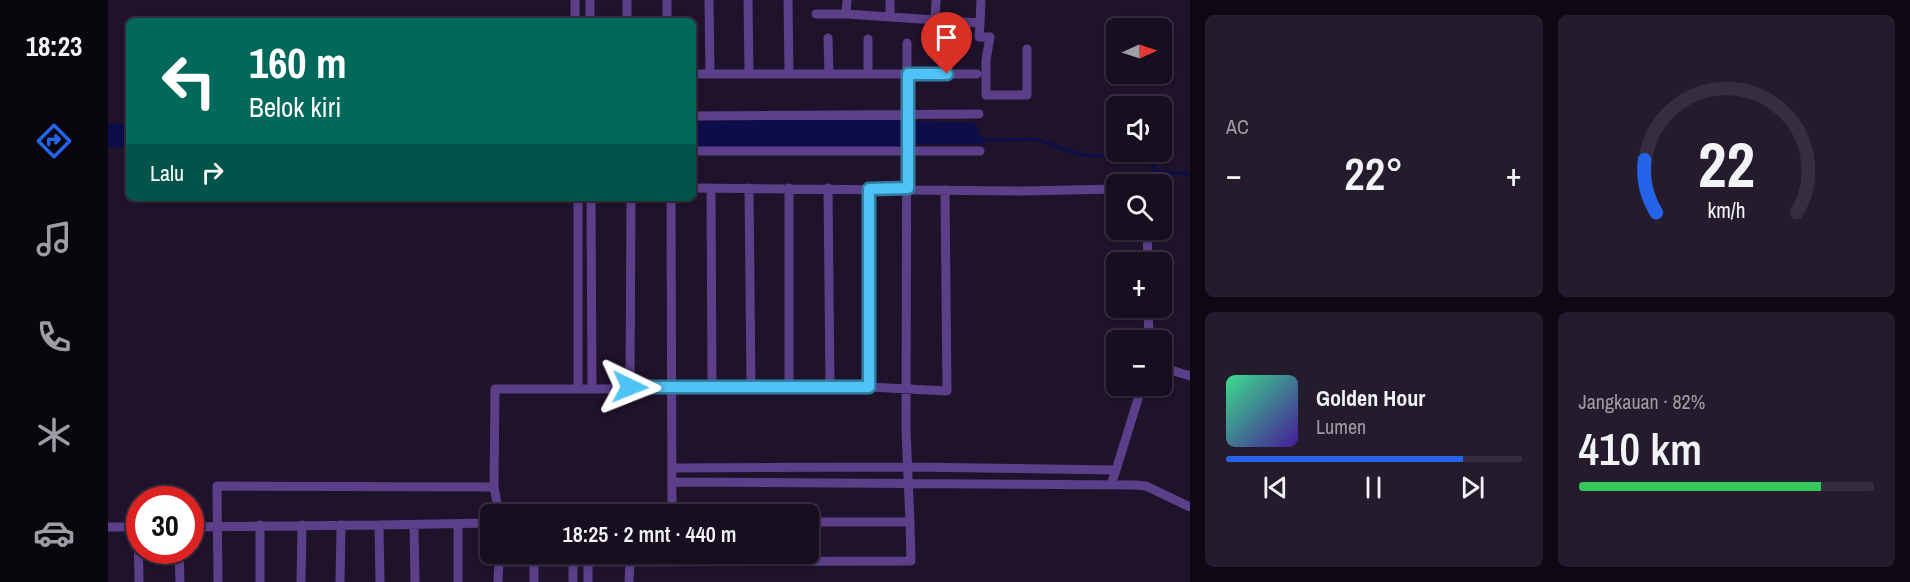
<!DOCTYPE html>
<html lang="id">
<head>
<meta charset="utf-8">
<style>
  body { margin:0; font-family:"Archivo Narrow",sans-serif; background:#241c2d; color:#f1f3f6; height:100vh; display:flex; flex-direction:column; font-size:22px; white-space:nowrap }
  * { box-sizing:border-box; margin:0 }
  p { font-size:20px; color:#9e9ca5 }
  .icon { flex:none; width:33px; height:33px; fill:none; stroke:currentColor; stroke-width:2; stroke-linecap:round; stroke-linejoin:round }
  .map { position:relative; flex:1; overflow:hidden }
  .panel { display:flex; flex-direction:column; gap:15px; padding:15px; background:#0d0812; width:720px }
  .panel>* { flex:none }
  .guide { position:absolute; left:18px; top:18px; width:570px; height:183px; border-radius:9px; box-shadow:0 2px 4px #0004,0 0 0 2px #362e3e; background:#00695c; color:#fff; overflow:hidden }
  .needle { width:39px; rotate:87deg }
  .fabs { position:absolute; left:998px; top:18px; display:grid; gap:12px }
  .fabs a { display:grid; place-items:center; width:66px; height:66px; border-radius:9px; background:#170e20; box-shadow:0 2px 4px #0004,0 0 0 2px #362e3e; font-size:30px }
  .speed { position:absolute; left:18px; top:486px; display:flex; gap:12px; font-size:30px; font-weight:700; text-align:center }
  .speed>* { display:grid; place-content:center; width:78px; height:78px; border-radius:50%; background:#170e20; box-shadow:0 2px 4px #0004,0 0 0 2px #362e3e; line-height:1 }
  .speed .limit { border:9px solid #d22; background:#fff; color:#111 }
  .pin { position:absolute; display:grid; place-items:center; width:51px; height:51px; color:#fff; margin:-62px -26px; border-radius:50% 50% 50% 0; rotate:-45deg; box-shadow:0 0 6px #0007 }
  .pin .icon { rotate:45deg }
  .me { position:absolute; width:66px; margin:-33px; rotate:92deg; stroke-linejoin:round; filter:drop-shadow(0 0 4px #0008) }
  .turn { display:flex; align-items:center; gap:21px; height:126px; padding:0 24px; font-size:27px }
  .turn .icon { width:78px; height:78px; stroke-width:2.5 }
  .turn b { display:block; font-size:42px; line-height:51px }
  .then { display:flex; align-items:center; height:57px; padding:0 24px; background:#0003; gap:12px; font-size:22px }
  .big { font-size:45px; font-weight:600; line-height:1.1 }
  .panel .tile { flex:1; display:flex; flex-direction:column; justify-content:center; gap:9px; min-width:0; padding:0 21px; border-radius:9px; background:#241c2d }
  .panel .dial { align-items:center; gap:0 }
  .dial svg { height:156px; overflow:visible; fill:none; stroke:#362e3e; stroke-width:7; stroke-linecap:round; text-anchor:middle }
  .dial text { fill:#f1f3f6; stroke:none }
  .song { display:flex; align-items:center; gap:18px }
  .cover { width:72px; height:72px; border-radius:9px; background:linear-gradient(135deg,hsl(150 70% 55%),hsl(260 70% 35%)) }
  .played { height:6px; border-radius:3px; background:linear-gradient(90deg,#2563eb 80%,#362e3e 80%) }
  .keys { display:flex; justify-content:space-around; direction:ltr }
  .heat { display:flex; justify-content:space-between; align-items:center; font-size:33px; direction:ltr }
  .charge { height:9px; border-radius:4px; background:linear-gradient(90deg,#34c759 82%,#362e3e 0) }
  .panel .tiles { flex:1; display:grid; gap:15px; grid-template-columns:repeat(2,1fr) }
  .trip { position:absolute; left:372px; top:504px; width:339px; height:60px; border-radius:9px; background:#170e20; box-shadow:0 2px 4px #0004,0 0 0 2px #362e3e; font-weight:600; line-height:60px; text-align:center }
  main { display:flex; flex:1; min-height:0 }
  .menu { display:flex; flex-direction:column; width:108px; justify-content:space-around; align-items:center; background:#09060d; color:#9e9ca5 }
  .menu .icon { width:42px; height:42px }
  .menu .selected { color:#2563eb }
  .menu b { font-size:27px; color:#f1f3f6 }
  .map>svg:first-child { display:block }
  .water { fill:#0d0e49 }
  .lines { fill:none; stroke-linecap:round; stroke-linejoin:round }
  .stream { stroke:#0d0e49; stroke-width:3 }
  .street { stroke:#5b3f88; stroke-width:9 }
  .route-casing { stroke:#337fa1; stroke-width:15 }
  .route { stroke:#4fc3f7; stroke-width:10 }
</style>
</head>
<body>
<main>
<nav class="menu">
<b>18:23</b>
<svg class="icon selected" aria-label="directions" viewBox="0 0 24 24"><path d="M12 3l9 9-9 9-9-9zM9 14v-3h6M13 9l2 2-2 2"/></svg>
<svg class="icon" aria-label="music" viewBox="0 0 24 24"><path d="M9 18V5l10-2v13"/><circle cx="6" cy="18" r="3"/><circle cx="16" cy="16" r="3"/></svg>
<svg class="icon" aria-label="phone" viewBox="0 0 24 24"><path d="M5 4h4l2 5-3 2q2 4 5 5l2-3 5 2v4C11 20 4 13 5 4z"/></svg>
<svg class="icon" aria-label="climate" viewBox="0 0 24 24"><path d="M12 3v18M4 7l16 10M4 17L20 7"/></svg>
<svg class="icon" aria-label="car" viewBox="0 0 24 24"><path d="M5 17H2v-5l4-1 3-4h7l3 4 3 1v5h-3M9 17h6M6 11h13"/><circle cx="7" cy="17" r="2"/><circle cx="17" cy="17" r="2"/></svg>
</nav>
<div class="map">
<svg width="1082" height="582" viewBox="0 0 1082 582">
  <rect width="100%" height="100%" fill="#1f122b"/>
  <path class="water" d="M794,119L793,147H585V121Z
    M804,121L867,123L876,144H804Z
    M0,124H21V147H0Z"/>
  <g class="lines">
    <path class="stream" d="M874,140L929,139L973,155L1043,157L1047,171L1082,174"/>
    <path class="street" d="M467,0V21
      M482,0V21
      M519,0V21
      M559,0V21
      M601,0L602,74
      M640,0L641,74
      M680,0L681,74
      M708,14H738L739,0
      M738,14L872,23L873,0
      M782,17V0
      M827,20L828,0
      M872,23L871,37H882L878,60V95H919V49
      M720,38L721,74
      M760,39V74
      M839,45V74
      M585,74H869
      M585,116L871,114
      M585,151H872
      M585,188L916,191L1008,189
      M603,188L604,387
      M641,188L643,387
      M681,188V387
      M720,188L722,387
      M470,198V389
      M483,198L484,389L761,387L839,391L837,190
      M563,198L564,514
      M1039,230L1040,262
      M1040,308L1041,340
      M1053,367L1082,376
      M522,387L523,198
      M761,387V189
      M565,468L801,467L1008,470L1003,485
      M1008,470L1034,386
      M564,482L1028,485L1038,486L1082,507
      M391,514L386,487L387,389H484
      M700,522H802L798,430L799,43
      M350,524V582
      M152,525V582
      M306,526L307,582
      M0,527H32
      M30,527L31,582
      M82,527L271,525
      M71,550L72,582
      M110,582L109,486L386,487
      M193,582L194,525
      M232,582L233,525
      M272,582L271,525L382,523
      M390,582L391,562H426
      M426,582V562H465
      M465,582V562H480
      M480,582V562H522
      M521,582L522,562L803,561L802,522"/>
  </g>
  <g class="lines">
    <g class="route-casing">
      <path id="route" d="M522,387H761V189L800,188V74H839"/>
    </g>
    <use href="#route" class="route"/>
  </g>
</svg>
<div class="fabs">
<a><svg class="needle" viewBox="-14 -14 28 28"><path d="M0-13l5 13h-10z" fill="#e53935"/><path d="M0 13l5-13h-10z" fill="#9e9ca5"/></svg></a>
<a><svg class="icon" aria-label="sound" viewBox="0 0 24 24"><path d="M4 9h4l5-4v14l-5-4H4zM17 9q2 3 0 6"/></svg></a>
<a><svg class="icon" aria-label="search" viewBox="0 0 24 24"><circle cx="10" cy="10" r="6"/><path d="M15 15l6 6"/></svg></a>
<a>+</a>
<a>−</a>
</div>
<div class="speed"><div class="limit">30</div></div>
<div class="pin" style="left:839px;top:74px;background:#d93025"><svg class="icon" aria-label="arrive" viewBox="0 0 24 24"><path d="M6 21V4h12l-3 4 3 4H6"/></svg></div>
<svg class="me" style="left:522px;top:387px" viewBox="-20 -20 40 40"><path d="M0-17L14 15 0 8-14 15z" fill="#4fc3f7" stroke="#fff" stroke-width="4"/></svg>
<div class="trip">18:25 · 2 mnt · 440 m</div>
<div class="guide">
<div class="turn"><svg class="icon" aria-label="left" viewBox="0 0 24 24"><path d="M17 20v-9H6M10 6l-5 5 5 5"/></svg><div><b>160 m</b>Belok kiri</div></div>
<div class="then">Lalu<svg class="icon" aria-label="right" viewBox="0 0 24 24"><path d="M7 20v-9h11M14 6l5 5-5 5"/></svg></div>
</div>
</div>
<section class="panel">
<div class="tiles">
<div class="tile"><p>AC</p>
<div class="heat"><a>−</a><b class="big">22°</b><a>+</a></div>
</div>
<div class="tile dial"><svg viewBox="0 0 100 80">
<path d="M14 69A42 42 0 1 1 86 69"/>
<path d="M14 69A42 42 0 0 1 8 42" stroke="#2563eb"/>
<text x="50" y="56" font-size="32" font-weight="700">22</text>
<text x="50" y="72" font-size="11">km/h</text>
</svg></div>
<div class="tile">
<div class="song"><i class="cover"></i><div><b>Golden Hour</b><p>Lumen</p></div></div>
<div class="played"></div>
<div class="keys"><svg class="icon" aria-label="previous" viewBox="0 0 24 24"><path d="M18 5L8 12l10 7zM5 5v14"/></svg><svg class="icon" aria-label="pause" viewBox="0 0 24 24"><path d="M8 5v14M16 5v14"/></svg><svg class="icon" aria-label="next" viewBox="0 0 24 24"><path d="M6 5l10 7-10 7zM19 5v14"/></svg></div>
</div>
<div class="tile"><p>Jangkauan · 82%</p><b class="big">410 km</b><div class="charge"></div></div>
</div>
</section>
</main>
</body>
</html>
